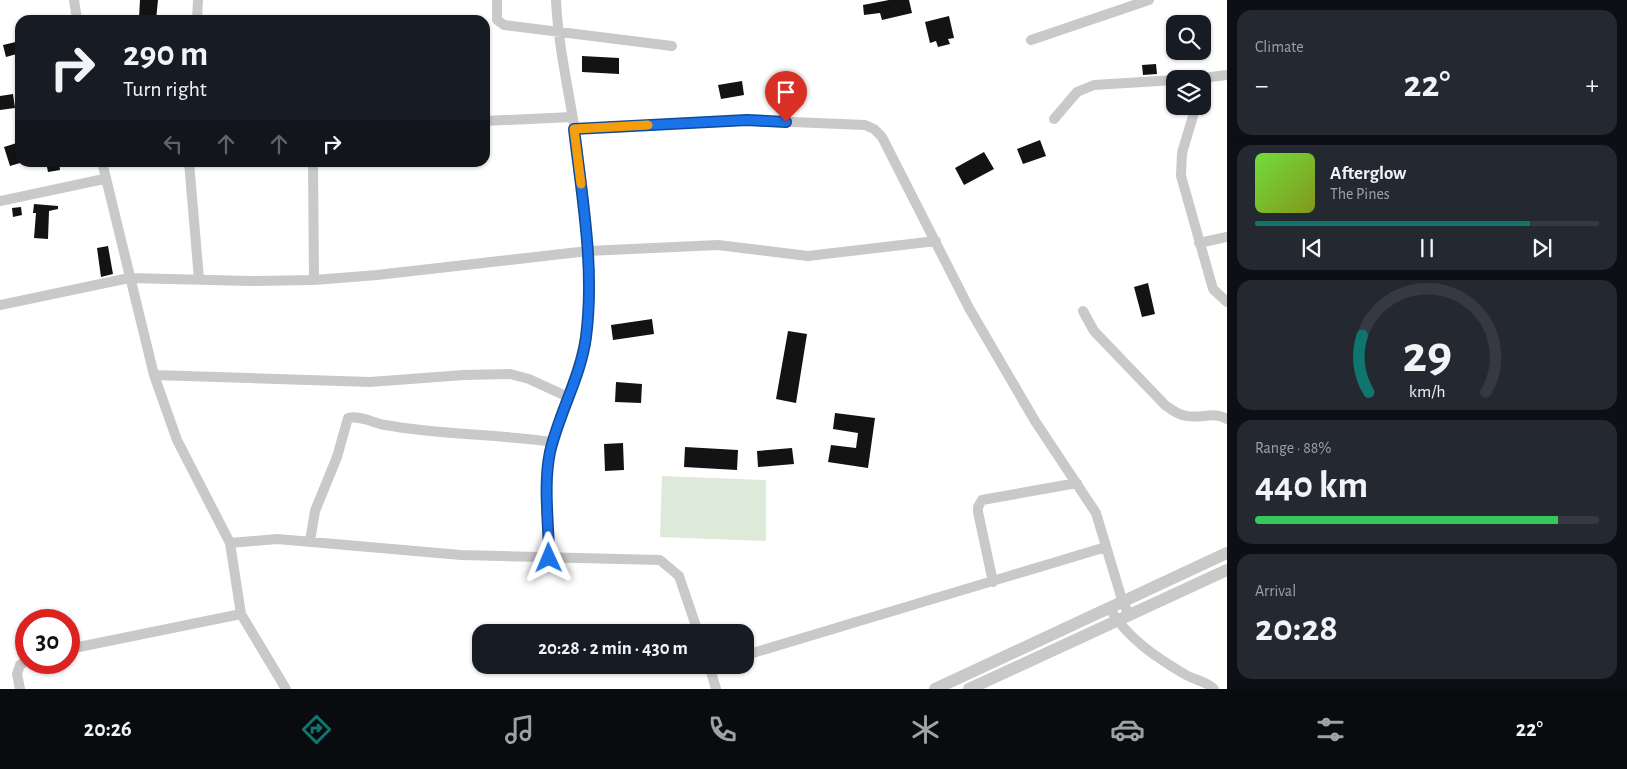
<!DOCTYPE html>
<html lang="en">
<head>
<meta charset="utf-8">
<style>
  body { margin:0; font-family:"Alegreya Sans",sans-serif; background:#242831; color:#f1f3f6; height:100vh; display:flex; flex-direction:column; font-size:19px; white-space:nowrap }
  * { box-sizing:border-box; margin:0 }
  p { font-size:16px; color:#9ea1a6 }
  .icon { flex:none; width:28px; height:28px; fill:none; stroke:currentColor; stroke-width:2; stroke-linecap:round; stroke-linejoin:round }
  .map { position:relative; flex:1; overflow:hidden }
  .panel { display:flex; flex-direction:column; gap:10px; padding:10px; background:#0d0f14; width:400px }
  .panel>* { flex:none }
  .guide { position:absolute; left:15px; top:15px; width:475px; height:152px; border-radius:15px; box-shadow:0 1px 4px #0004; background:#171b24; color:#f1f3f6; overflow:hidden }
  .fabs { position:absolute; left:1166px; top:15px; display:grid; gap:10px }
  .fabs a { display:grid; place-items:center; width:45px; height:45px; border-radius:10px; background:#171b24; box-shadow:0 1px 4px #0004; font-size:25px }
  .speed { position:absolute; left:15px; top:609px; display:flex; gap:10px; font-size:25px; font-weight:700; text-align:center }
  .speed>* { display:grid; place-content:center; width:65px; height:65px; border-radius:50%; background:#171b24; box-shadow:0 1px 4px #0004; line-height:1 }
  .speed .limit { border:8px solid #d22; background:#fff; color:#111 }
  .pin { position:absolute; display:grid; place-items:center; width:42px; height:42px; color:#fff; margin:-51px -21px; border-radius:50% 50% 50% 0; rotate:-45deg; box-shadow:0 0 5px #0007 }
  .pin .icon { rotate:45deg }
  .me { position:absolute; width:55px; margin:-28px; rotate:359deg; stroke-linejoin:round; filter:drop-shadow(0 0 4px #0008) }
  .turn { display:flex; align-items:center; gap:18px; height:105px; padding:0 25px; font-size:22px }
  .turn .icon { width:65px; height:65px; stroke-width:2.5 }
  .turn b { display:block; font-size:35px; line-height:42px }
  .lanes { display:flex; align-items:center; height:48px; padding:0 25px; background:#0003; justify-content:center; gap:25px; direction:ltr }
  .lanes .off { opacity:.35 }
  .big { font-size:38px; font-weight:700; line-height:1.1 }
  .panel .widget { flex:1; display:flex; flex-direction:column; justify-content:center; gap:8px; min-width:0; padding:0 18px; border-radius:15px; background:#242831 }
  .panel .dial { align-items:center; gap:0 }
  .dial svg { height:130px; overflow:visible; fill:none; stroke:#363941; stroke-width:7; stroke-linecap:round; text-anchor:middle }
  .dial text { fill:#f1f3f6; stroke:none }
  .song { display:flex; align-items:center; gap:15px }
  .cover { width:60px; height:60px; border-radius:8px; background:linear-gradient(135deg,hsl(100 70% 55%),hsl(70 70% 35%)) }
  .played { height:5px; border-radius:2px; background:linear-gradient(90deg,#0f766e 80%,#363941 80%) }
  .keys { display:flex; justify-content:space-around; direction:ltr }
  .heat { display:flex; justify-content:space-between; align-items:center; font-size:28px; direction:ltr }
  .charge { height:8px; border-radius:4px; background:linear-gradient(90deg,#34c759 88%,#363941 0) }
  .trip { position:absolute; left:472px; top:624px; width:282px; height:50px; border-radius:15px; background:#171b24; box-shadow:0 1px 4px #0004; font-weight:700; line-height:50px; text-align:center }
  .tabs { display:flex; height:80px; justify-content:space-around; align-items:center; background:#090b0e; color:#9ea1a6 }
  .tabs .icon { width:35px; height:35px }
  .tabs .active { color:#0f766e }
  .tabs b { font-size:22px; color:#f1f3f6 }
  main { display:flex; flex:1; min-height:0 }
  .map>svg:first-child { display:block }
  .green { fill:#deead9 }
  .building { fill:#131313 }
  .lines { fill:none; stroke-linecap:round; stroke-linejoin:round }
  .minor { stroke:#c9c9c9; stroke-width:10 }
  .tertiary { stroke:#c9c9c9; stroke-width:12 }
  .route-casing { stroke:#114b97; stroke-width:12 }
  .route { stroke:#1a73e8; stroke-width:9 }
  .slow { stroke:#f59e0b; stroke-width:9 }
</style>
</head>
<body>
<main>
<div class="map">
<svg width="1227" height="689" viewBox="0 0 1227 689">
  <rect width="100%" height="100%" fill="#fff"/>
  <path class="green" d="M662,476L766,480V541L660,537Z"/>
  <path class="building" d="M140,0H158L156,20L139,18Z
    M889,0H909L912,13L882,20L880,13L864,15L863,5Z
    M949,16L954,38L948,39L950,44L938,47L936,41L930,43L925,22Z
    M20,41V53L6,57L3,45Z
    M582,56L619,58V74L582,72Z
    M1156,64L1157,74L1143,75L1142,65Z
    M742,81L744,95L721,99L718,85Z
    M13,94L15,108L0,110V96Z
    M1040,140L1046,156L1023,164L1017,149Z
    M20,142V163L10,166L4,147Z
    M984,152L994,169L964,185L955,168Z
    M46,162H59L60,170L48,172Z
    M34,204L58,206V209L49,211L48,239L34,238L36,213H33Z
    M21,207L22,215L13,217L12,208Z
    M108,246L113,274L101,277L97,248Z
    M1148,283L1155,314L1142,317L1134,287Z
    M652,319L654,334L613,340L611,325Z
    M788,331L807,334L796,403L776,399Z
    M616,382L642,384L641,403L615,402Z
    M835,413L875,418L868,468L828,462L831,445L856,448L858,433L833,429Z
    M623,443L624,470L605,471L604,444Z
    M685,447L738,450L737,470L684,467Z
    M792,448L794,464L758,467L757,451Z"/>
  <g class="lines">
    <path class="minor" d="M74,0L77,20
      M497,0V20L504,25L672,46
      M197,20L198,0
      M1031,40L1149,0
      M1195,79L1227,75
      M1196,106L1182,153L1181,176L1213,289L1227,302
      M1054,119L1077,92L1094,85L1175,80
      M485,121L572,117
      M574,129L747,120L865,125L874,129L882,137L969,308L1035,421L1096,513L1123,603L1129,614
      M102,162L154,375L177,440L230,543L241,614L286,689
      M189,162L199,279
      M313,162L314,280
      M0,201L104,179
      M1199,243L1227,237
      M0,305L129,278L250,281L314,280L377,275L588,251L718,245L808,256L936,241
      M1083,311L1094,331L1165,405C1172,410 1178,415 1187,416C1200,419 1215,411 1227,419
      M154,375L370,382L464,375L510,374L529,379L568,397
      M310,541L315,511L337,457L348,418C360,415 373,423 385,425C441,435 497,434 553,442
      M230,543L277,539L461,555L660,560L679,576L698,632
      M549,558C548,524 543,486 550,453C561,406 585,364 588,315C591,253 583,191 575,131C568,87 558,44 556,0
      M993,582L978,512V507L982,500L1077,483
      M1110,609C1128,639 1157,658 1186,675C1195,680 1206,681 1214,689
      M69,649L241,614
      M746,655L1106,547
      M709,665L716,689
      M20,689L17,674L20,665L26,661"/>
    <path class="tertiary" d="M935,689L1227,553
      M969,689L1227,570"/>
  </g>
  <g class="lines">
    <g class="route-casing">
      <path id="route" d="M549,558C549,524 543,486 550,452C559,413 581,376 586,337C595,268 582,197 574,129L747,120L786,122"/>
    </g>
    <use href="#route" class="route"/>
    <path class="slow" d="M581,184L574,129L648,125"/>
  </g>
</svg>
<div class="fabs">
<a><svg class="icon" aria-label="search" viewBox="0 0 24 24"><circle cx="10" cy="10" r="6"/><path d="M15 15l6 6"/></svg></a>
<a><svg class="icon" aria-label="layers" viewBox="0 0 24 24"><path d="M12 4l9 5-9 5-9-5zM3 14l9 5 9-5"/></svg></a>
</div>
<div class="speed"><div class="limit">30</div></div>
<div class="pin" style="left:786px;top:122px;background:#d93025"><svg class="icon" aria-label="arrive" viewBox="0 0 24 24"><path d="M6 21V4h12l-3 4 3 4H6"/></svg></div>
<svg class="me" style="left:549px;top:558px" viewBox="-20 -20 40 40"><path d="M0-17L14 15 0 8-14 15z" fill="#1a73e8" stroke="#fff" stroke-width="4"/></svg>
<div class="trip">20:28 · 2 min · 430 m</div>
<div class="guide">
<div class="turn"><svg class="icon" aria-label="right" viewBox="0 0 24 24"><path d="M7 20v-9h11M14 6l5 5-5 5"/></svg><div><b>290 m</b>Turn right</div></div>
<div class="lanes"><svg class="icon off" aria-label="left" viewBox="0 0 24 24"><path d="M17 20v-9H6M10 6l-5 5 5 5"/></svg><svg class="icon off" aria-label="ahead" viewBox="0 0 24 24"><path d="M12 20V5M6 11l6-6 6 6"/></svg><svg class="icon off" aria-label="ahead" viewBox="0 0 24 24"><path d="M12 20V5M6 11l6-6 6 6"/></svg><svg class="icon" aria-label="right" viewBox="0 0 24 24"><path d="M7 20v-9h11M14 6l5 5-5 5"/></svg></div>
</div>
</div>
<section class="panel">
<div class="widget"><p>Climate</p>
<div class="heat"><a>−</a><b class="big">22°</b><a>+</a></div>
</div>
<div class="widget">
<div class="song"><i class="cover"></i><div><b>Afterglow</b><p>The Pines</p></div></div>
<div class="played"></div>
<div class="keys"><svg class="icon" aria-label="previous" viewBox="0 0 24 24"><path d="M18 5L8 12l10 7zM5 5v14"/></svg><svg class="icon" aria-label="pause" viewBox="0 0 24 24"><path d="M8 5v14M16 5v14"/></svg><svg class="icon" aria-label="next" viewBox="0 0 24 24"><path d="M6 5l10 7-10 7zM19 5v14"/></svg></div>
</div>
<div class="widget dial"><svg viewBox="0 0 100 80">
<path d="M14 69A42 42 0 1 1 86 69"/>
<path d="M14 69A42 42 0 0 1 10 34" stroke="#0f766e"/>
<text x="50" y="56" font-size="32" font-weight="700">29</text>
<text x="50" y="72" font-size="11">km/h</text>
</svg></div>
<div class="widget"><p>Range · 88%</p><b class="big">440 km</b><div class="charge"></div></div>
<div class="widget"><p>Arrival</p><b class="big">20:28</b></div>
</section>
</main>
<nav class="tabs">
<b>20:26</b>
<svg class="icon active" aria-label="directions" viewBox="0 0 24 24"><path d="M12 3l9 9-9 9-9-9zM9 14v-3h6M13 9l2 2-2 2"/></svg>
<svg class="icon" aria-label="music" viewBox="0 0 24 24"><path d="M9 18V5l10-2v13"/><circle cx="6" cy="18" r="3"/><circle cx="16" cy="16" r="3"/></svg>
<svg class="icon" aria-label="phone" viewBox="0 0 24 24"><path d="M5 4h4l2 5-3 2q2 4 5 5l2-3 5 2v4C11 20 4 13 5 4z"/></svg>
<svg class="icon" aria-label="climate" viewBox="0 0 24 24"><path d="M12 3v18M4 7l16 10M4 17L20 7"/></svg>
<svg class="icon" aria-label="car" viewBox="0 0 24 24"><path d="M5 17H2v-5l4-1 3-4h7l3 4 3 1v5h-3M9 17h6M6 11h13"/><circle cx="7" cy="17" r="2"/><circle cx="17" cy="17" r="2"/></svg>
<svg class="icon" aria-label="filters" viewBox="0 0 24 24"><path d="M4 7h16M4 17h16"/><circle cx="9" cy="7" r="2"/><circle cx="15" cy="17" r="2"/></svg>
<b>22°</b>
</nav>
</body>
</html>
